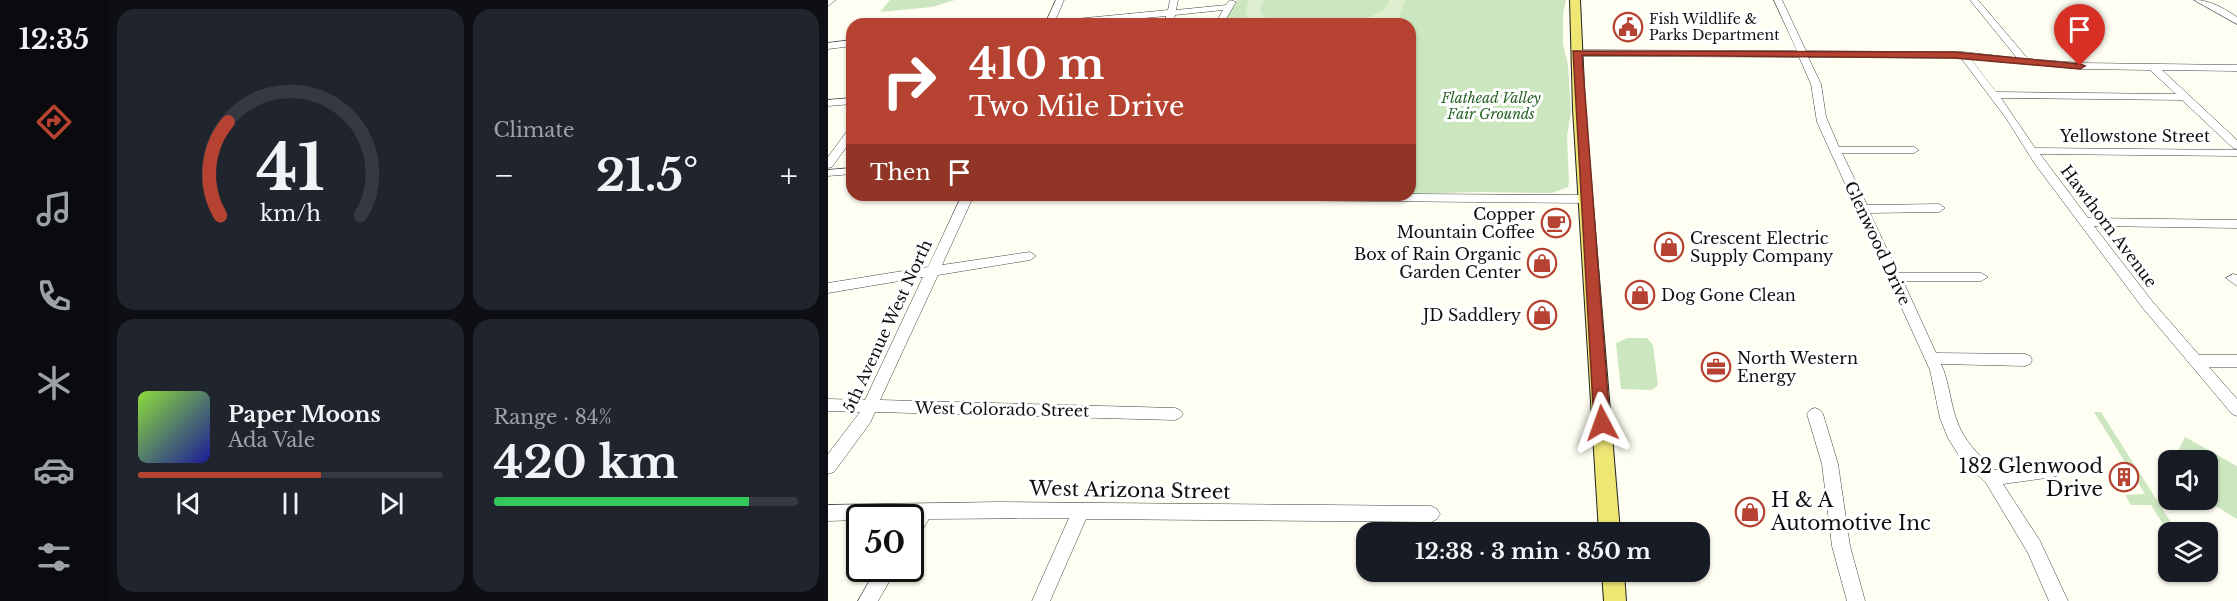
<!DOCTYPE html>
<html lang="en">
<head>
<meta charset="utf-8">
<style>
  body { margin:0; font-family:"Libre Baskerville",serif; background:#20242c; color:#f1f3f6; height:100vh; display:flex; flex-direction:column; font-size:22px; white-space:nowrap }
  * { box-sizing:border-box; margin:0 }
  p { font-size:20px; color:#9ea1a6 }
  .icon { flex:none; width:33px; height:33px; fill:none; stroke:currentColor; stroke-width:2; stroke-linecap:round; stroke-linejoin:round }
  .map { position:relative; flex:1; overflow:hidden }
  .panel { display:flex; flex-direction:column; gap:9px; padding:9px; background:#0d0f14; width:720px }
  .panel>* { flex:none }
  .hud { position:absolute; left:18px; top:18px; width:570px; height:183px; border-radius:18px; box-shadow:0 2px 4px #0004; background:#b64331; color:#fff; overflow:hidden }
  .buttons { position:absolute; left:1330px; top:450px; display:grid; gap:12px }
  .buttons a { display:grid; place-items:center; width:60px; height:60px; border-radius:12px; background:#171b24; box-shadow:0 2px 4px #0004; font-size:30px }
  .speed { position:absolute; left:18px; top:504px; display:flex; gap:12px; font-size:30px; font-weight:700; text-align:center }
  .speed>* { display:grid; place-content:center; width:78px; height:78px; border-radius:50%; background:#171b24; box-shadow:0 2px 4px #0004; line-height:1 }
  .speed .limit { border:3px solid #111; border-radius:9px; background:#fff; color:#111 }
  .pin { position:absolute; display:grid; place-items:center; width:51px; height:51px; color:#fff; margin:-62px -26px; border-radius:50% 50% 50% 0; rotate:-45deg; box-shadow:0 0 6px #0007 }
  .pin .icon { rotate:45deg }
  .me { position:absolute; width:66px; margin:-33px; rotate:356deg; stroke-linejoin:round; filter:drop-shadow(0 0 4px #0008) }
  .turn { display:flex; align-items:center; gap:21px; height:126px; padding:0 24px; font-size:27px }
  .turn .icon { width:78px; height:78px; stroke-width:2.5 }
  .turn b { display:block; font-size:42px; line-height:51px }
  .then { display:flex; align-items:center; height:57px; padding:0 24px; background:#0003; gap:12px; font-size:22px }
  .big { font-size:45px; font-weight:700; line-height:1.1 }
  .panel .card { flex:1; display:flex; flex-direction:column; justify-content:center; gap:9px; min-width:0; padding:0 21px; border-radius:18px; background:#20242c }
  .panel .dial { align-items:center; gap:0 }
  .dial svg { height:156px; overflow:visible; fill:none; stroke:#363941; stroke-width:7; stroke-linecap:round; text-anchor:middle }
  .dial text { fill:#f1f3f6; stroke:none }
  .song { display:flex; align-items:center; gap:18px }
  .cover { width:72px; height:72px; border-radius:9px; background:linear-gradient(135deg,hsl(90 70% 55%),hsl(240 70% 35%)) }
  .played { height:6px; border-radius:3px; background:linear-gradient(90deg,#b64331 60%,#363941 60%) }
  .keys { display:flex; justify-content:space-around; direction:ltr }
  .heat { display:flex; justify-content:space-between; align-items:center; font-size:33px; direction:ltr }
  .charge { height:9px; border-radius:4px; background:linear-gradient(90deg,#34c759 84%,#363941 0) }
  .panel .tiles { flex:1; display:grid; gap:9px; grid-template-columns:repeat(2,1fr) }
  .trip { position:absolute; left:528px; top:522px; width:354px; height:60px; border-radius:18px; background:#171b24; box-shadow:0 2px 4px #0004; font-weight:700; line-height:60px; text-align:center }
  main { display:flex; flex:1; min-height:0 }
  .tab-bar { display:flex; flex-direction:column; width:108px; justify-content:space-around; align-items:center; background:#090b0e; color:#9ea1a6 }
  .tab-bar .icon { width:42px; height:42px }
  .tab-bar .active { color:#b64331 }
  .tab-bar b { font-size:27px; color:#f1f3f6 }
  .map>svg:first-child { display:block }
  .green { fill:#cce7bf }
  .pitch { fill:#deefd0 }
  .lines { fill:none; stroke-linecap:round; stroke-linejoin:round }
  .minor-casing { stroke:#434343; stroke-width:1 }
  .major-casing { stroke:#212121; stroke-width:2 }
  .minor { fill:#fff; fill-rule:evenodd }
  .major { fill:#eee774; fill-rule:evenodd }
  .route { fill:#b64331; stroke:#762c20; stroke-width:1.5 }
  .labels { text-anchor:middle; stroke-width:6; stroke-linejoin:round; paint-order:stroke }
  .far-poi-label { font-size:14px; fill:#101010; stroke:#fff; text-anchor:start }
  .far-park-label { font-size:14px; font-style:italic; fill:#266324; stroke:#fff }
  .street-label { font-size:16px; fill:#101010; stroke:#fff }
  .poi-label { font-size:16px; fill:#101010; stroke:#fff; text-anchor:end }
  .near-poi-label { font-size:20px; fill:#101010; stroke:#fff; text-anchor:end }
  .near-street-label { font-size:20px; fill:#101010; stroke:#fff }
</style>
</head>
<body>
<main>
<nav class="tab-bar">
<b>12:35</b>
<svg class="icon active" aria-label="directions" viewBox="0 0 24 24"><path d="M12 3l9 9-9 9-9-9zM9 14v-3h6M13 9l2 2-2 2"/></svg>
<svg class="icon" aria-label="music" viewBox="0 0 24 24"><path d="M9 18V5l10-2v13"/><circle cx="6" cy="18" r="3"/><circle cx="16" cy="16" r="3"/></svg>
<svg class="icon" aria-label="phone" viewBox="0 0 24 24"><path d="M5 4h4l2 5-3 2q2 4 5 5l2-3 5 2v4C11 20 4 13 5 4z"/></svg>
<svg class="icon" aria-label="climate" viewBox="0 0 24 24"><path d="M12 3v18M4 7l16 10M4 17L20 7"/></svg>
<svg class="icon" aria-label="car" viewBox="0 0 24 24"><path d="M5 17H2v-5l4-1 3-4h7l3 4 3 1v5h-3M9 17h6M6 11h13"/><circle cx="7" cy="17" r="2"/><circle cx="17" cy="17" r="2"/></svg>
<svg class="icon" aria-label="filters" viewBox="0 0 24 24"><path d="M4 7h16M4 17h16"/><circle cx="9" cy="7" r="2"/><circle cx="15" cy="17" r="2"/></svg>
</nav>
<section class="panel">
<div class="tiles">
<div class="card dial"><svg viewBox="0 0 100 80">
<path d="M14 69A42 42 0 1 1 86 69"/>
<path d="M14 69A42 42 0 0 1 18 21" stroke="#b64331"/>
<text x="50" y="56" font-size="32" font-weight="700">41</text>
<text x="50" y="72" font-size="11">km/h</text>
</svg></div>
<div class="card"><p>Climate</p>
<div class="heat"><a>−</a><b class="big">21.5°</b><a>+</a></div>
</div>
<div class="card">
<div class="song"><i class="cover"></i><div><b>Paper Moons</b><p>Ada Vale</p></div></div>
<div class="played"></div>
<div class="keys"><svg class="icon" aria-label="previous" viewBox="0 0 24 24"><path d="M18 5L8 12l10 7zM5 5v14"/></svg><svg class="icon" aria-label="pause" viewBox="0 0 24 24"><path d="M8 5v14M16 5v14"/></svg><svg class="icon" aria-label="next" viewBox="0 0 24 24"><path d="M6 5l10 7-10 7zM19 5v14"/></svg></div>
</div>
<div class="card"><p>Range · 84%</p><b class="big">420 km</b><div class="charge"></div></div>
</div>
</section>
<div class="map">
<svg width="1409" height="601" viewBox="0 0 1409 601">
  <rect width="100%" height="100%" fill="#fefef3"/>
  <path class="green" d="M62,0H127L104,7L52,12Z
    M409,0H738L735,14V44L740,64L743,112L739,136L741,183L740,187L724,193L649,192L582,194V24H394Z
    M800,338H819L825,345L830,385L824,390L793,389L788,343Z
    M1266,412H1273L1349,532H1341V534L1323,505H1303L1297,495L1317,494Z
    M1357,437L1409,466V519L1378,500L1380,460H1346Z"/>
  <path class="pitch" d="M421,0H436L432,10L435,16L447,24H424L417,13Z
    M562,0H577L569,24H528L555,10Z"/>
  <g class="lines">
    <g class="minor-casing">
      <path id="minor" d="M0,0H8L0,6Z
        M228,0H236L227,21L340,10L342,0H350L348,10L398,5L402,0L408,2L395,24H387L395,10L347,15L345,24H337L338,16L252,24H217Z
        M946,0H954L978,51L1135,52L1189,58L1142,0H1150L1200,59L1253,63L1409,65V71L1334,70L1409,140V149L1405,148L1354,100L1173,98L1207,148L1409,150V156L1212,154L1260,218L1409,220V228L1266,226L1324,301L1371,355H1409V367H1381L1409,399V416L1404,414L1314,307L1207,164L1178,118L1133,58L980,57L993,84L998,117L1011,147H1086L1091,150L1086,153H1014L1039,205L1111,204L1117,208L1111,212L1042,213L1070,273H1153L1160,277L1153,281H1075L1108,353L1197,354L1202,356L1204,360L1202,364L1197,366L1113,364C1121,381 1122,401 1128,418C1135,441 1151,455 1167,470L1225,463L1231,465L1233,470L1231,475L1225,477L1175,484L1212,541L1240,601H1221L1200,553L1158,483L1133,459L1120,438L1112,418L1102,370L989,122L983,84L971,57L749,56L744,53L749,50L969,51ZM1143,59L1253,69L1322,70L1348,94L1168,92Z
        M1366,0C1383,0 1395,8 1409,17V24Z
        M24,40V46L0,49V43Z
        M24,98V104L0,106V100Z
        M24,129V139L4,167L0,168V157L20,130Z
        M24,168V174L0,176V170Z
        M582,194L757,195L763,199L757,203L324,199L318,195Z
        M134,195H146L114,265L202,252L208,256L202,260L110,275L52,400L347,408L352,410L355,414L352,418L347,420L47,412L42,423L6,472L0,474V454L32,412L0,411V399L37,400L95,277L0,293V283L100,267Z
        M1405,274L1409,275V286L1398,278Z
        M987,408L992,410L995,414L1010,464L1022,546L1037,601H1019L1004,546L994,464L979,414L982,410Z
        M172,502L603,506L609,509L612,514L609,519L603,522L258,519L222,601H204L241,518L101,519L88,540L82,542V518H32V520L0,521V505Z
        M49,568H69L50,601H30Z"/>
    </g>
    <g class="major-casing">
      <path id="major" d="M742,0H752L757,109L792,532H771L745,109Z
        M774,572H796L798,601H776Z"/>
    </g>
    <use href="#minor" class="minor"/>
    <use href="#major" class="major"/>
  </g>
  <path class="route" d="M745,51L1126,52L1252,64L1257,66L1252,69L1126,58L754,55L782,423L779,427L774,429L768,427L766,423Z"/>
  <defs>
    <g id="civic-ring" transform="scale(1.5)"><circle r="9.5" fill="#fff" stroke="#b64331" stroke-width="1.5"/><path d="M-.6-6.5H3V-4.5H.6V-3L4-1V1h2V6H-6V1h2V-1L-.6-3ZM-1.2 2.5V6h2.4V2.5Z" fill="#b64331"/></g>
    <g id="cafe-ring" transform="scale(1.5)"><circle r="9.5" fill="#fff" stroke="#b64331" stroke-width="1.5"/><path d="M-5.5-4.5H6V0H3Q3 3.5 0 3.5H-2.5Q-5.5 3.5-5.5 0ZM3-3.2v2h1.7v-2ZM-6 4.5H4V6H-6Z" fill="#b64331"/></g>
    <g id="shop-ring" transform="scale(1.5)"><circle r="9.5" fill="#fff" stroke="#b64331" stroke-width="1.5"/><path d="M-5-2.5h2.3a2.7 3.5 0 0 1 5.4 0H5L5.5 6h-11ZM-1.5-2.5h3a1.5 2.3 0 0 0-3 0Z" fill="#b64331"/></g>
    <g id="office-ring" transform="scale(1.5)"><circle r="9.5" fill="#fff" stroke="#b64331" stroke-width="1.5"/><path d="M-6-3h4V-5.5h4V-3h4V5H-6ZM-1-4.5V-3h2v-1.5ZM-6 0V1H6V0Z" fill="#b64331"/></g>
    <g id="building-ring" transform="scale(1.5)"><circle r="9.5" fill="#fff" stroke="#b64331" stroke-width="1.5"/><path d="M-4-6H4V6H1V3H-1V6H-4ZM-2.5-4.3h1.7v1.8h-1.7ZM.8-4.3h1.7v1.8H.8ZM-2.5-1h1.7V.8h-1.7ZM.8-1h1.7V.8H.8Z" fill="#b64331"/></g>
  </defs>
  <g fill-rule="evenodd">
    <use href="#civic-ring" x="800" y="27"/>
    <use href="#cafe-ring" x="728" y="223"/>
    <use href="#shop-ring" x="841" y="247"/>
    <use href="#shop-ring" x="714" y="263"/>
    <use href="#shop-ring" x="812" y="295"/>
    <use href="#shop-ring" x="714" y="315"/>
    <use href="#office-ring" x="888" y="367"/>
    <use href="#building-ring" x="1296" y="477"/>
    <use href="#shop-ring" x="922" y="512"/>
  </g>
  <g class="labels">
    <g class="far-poi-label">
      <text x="821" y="24">Fish Wildlife &amp;<tspan x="821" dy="16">Parks Department</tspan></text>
    </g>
    <g class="far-park-label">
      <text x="663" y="103">Flathead Valley<tspan x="663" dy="16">Fair Grounds</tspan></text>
    </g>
    <g class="street-label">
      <text x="1307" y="142">Yellowstone Street</text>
      <text transform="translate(1281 226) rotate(53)" y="6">Hawthorn Avenue</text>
      <text transform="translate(1050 243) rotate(65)" y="6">Glenwood Drive</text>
      <text transform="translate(59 326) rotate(-65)" y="6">5th Avenue West North</text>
      <text transform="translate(174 409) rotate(1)" y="6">West Colorado Street</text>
    </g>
    <g class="poi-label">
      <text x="707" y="220">Copper<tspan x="707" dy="18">Mountain Coffee</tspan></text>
      <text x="862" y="244" text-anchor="start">Crescent Electric<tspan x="862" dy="18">Supply Company</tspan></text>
      <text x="693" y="260">Box of Rain Organic<tspan x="693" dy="18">Garden Center</tspan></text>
      <text x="833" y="301" text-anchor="start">Dog Gone Clean</text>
      <text x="693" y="321">JD Saddlery</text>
      <text x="909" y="364" text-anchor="start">North Western<tspan x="909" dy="18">Energy</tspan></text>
    </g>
    <g class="near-poi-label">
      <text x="1275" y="473">182 Glenwood<tspan x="1275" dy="23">Drive</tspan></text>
      <text x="943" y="507" text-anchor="start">H &amp; A<tspan x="943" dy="23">Automotive Inc</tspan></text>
    </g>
    <g class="near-street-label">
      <text transform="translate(302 490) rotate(1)" y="7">West Arizona Street</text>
    </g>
  </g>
</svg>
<div class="buttons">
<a><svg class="icon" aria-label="sound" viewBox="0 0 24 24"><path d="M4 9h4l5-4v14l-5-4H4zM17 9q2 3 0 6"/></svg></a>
<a><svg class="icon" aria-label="layers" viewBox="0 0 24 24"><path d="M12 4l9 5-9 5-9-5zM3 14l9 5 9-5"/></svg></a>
</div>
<div class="speed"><div class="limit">50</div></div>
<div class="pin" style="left:1252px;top:66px;background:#d93025"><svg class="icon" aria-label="arrive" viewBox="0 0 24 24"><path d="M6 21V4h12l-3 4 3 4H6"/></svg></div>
<svg class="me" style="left:774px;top:423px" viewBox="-20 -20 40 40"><path d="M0-17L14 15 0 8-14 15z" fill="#b64331" stroke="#fff" stroke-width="4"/></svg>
<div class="trip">12:38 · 3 min · 850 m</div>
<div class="hud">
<div class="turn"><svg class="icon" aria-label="right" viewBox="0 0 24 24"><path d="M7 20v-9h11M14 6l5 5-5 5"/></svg><div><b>410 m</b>Two Mile Drive</div></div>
<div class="then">Then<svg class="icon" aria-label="arrive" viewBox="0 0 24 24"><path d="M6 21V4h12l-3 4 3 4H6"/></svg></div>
</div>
</div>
</main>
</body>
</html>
